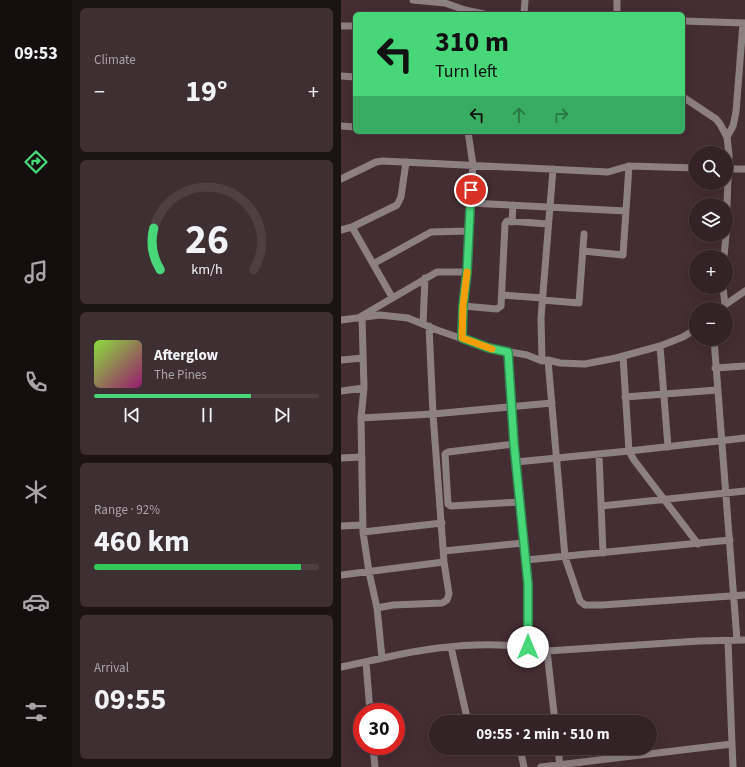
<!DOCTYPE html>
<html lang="en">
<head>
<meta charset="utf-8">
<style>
  body { margin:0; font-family:"Source Sans 3",sans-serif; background:#3e2f32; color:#f1f3f6; height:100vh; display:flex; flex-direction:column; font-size:15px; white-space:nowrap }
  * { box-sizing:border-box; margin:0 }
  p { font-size:13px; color:#a9a4a7 }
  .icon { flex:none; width:22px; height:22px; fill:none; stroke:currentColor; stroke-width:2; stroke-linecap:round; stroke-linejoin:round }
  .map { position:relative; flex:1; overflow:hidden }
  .panel { display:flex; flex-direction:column; gap:8px; padding:8px; background:#1c1315; width:269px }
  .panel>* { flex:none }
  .hud { position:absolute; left:12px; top:12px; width:332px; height:122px; border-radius:6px; box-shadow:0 4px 16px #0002,0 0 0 1px #4e3f43; background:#47d779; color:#111; overflow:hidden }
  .controls { position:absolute; left:348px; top:146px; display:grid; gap:8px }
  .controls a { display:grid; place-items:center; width:44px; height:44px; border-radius:50%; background:#332226; box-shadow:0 4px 16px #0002,0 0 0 1px #4e3f43; font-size:20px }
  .speed { position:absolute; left:12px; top:703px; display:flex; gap:8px; font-size:20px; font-weight:700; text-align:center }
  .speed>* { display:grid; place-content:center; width:52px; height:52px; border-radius:50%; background:#332226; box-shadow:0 4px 16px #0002,0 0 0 1px #4e3f43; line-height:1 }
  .speed .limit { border:6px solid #d22; background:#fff; color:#111 }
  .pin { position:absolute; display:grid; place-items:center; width:34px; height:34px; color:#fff; margin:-17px; border:2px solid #fff; border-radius:50%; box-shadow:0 1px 4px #0007 }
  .me { position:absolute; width:44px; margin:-22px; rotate:0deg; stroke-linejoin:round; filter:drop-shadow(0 0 3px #0008) }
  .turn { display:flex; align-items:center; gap:14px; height:84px; padding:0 16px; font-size:18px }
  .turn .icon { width:52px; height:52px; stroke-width:2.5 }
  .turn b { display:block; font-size:28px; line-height:34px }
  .lanes { display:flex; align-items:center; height:38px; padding:0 16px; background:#0003; justify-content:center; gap:20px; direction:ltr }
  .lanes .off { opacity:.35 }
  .big { font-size:30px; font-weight:700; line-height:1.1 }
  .panel .card { flex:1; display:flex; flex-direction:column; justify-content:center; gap:6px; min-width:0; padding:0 14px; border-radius:6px; background:#3e2f32 }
  .panel .dial { align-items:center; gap:0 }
  .dial svg { height:104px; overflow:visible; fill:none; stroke:#4e3f43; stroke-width:7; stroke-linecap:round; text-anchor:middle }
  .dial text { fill:#f1f3f6; stroke:none }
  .song { display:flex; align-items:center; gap:12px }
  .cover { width:48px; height:48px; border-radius:6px; background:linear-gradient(135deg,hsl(90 70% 55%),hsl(320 70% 35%)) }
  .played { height:4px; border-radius:2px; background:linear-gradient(90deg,#47d779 70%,#4e3f43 70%) }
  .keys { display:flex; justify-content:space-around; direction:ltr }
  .heat { display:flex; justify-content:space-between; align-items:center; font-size:22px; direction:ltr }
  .charge { height:6px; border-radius:3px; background:linear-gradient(90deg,#34c759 92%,#4e3f43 0) }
  .trip { position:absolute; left:88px; top:715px; width:228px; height:40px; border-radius:20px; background:#332226; box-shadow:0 4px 16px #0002,0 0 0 1px #4e3f43; font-weight:700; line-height:40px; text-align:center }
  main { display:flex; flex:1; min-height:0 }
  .dock { display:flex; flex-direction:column; width:72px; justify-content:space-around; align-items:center; background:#140e0f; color:#a9a4a7 }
  .dock .icon { width:28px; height:28px }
  .dock .current { color:#47d779 }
  .dock b { font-size:18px; color:#f1f3f6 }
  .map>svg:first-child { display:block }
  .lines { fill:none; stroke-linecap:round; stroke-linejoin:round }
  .minor { stroke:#8d8083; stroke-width:7 }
  .route-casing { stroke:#2e8c4f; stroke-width:10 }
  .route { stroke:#47d779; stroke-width:7 }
  .slow { stroke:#f59e0b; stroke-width:7 }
</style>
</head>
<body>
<main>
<nav class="dock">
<b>09:53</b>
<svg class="icon current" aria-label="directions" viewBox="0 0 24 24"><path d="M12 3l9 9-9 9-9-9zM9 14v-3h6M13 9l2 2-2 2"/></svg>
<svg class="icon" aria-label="music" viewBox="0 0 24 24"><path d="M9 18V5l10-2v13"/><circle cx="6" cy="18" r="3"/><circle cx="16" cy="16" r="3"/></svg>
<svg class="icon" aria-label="phone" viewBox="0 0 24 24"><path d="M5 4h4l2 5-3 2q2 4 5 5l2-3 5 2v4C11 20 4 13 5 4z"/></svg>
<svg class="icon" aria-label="climate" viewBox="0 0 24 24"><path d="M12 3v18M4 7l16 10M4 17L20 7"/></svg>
<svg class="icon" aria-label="car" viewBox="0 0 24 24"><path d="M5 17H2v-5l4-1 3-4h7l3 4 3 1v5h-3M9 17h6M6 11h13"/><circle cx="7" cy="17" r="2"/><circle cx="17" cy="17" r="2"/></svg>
<svg class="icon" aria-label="filters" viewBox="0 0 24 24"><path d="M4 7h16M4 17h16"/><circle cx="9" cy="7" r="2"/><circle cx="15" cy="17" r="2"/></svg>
</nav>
<section class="panel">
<div class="card"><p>Climate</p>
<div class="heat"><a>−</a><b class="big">19°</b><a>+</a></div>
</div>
<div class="card dial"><svg viewBox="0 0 100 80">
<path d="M14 69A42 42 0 1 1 86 69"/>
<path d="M14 69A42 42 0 0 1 9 37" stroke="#47d779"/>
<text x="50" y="56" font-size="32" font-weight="700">26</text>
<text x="50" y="72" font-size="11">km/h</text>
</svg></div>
<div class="card">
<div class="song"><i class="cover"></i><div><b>Afterglow</b><p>The Pines</p></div></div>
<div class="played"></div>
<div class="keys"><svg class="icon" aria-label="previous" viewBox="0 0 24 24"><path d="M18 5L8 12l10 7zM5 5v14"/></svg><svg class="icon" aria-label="pause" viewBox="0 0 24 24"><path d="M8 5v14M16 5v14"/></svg><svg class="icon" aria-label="next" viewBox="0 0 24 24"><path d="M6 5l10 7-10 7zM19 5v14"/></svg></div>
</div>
<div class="card"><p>Range · 92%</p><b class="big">460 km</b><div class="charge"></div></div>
<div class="card"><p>Arrival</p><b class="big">09:55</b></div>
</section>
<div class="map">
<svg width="404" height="767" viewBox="0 0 404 767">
  <rect width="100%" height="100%" fill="#442d33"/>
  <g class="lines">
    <path class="minor" d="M72,0L104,3L124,10L143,14
      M183,14L184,0
      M276,14V0
      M342,21L404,23
      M0,26H14
      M0,76L14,77
      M342,97L375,119L379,124L386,137L388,155L385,228
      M0,126L14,127
      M386,137L392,126L395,112L402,23
      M385,169H404
      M0,179L35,162L42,161L267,172L288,166L355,168
      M129,203L285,211
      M171,222L172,205
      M0,230L11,227
      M242,251L282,255L288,166
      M383,257L385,235
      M32,264L90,232L127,231
      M382,287L384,305L404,291
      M161,295L202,298
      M51,297L11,227L56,205L60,197L65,162
      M201,300L238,303L243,234
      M122,306L156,309L160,306L164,224L166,221L207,224
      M19,317L96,272H126
      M21,318L23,388
      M0,320L39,315L67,318L96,330L148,348L186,355L201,361L207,360L219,363L244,364L275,358L319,346L342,337L355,329
      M82,324L84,278
      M88,326L92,414L211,403
      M121,338L122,306L126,272L127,231L132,165L127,132
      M373,339L396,640
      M319,346L327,447
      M167,352L173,444L187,584V647
      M0,360L22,358
      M207,360L224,557L239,601L244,605H261L404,595
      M201,361L200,318L212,169
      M374,368L404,366
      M0,391L23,388L20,418
      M284,397L376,390
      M173,444L107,452L104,454L107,504L110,506L179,502
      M258,455L262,553
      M0,458L21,457
      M175,462L288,451L282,356
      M260,506L404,491
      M0,526L21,525
      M22,532L101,523
      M357,544L293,460L288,451L404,438
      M103,551L182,543
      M185,560L389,540
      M0,575L103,562
      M36,608L28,572L22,532L20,418L92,414L103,562L108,594L106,600L101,603L52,605L36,608L41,658
      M387,641L391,744
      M110,647L127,722
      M206,651L214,722
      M25,662L29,712
      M0,667C14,664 28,661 42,658C94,646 154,639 206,651L358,641L404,640
      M32,746L34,767
      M179,748L183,767
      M217,748L219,767
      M200,767L391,744L392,767"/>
  </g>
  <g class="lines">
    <g class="route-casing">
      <path id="route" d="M130,190L126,272L122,306L121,338L148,348L167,352L173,444L187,584V647"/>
    </g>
    <use href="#route" class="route"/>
    <path class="slow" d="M126,272L122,306L121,338L151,349"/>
  </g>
</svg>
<div class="controls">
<a><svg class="icon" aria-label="search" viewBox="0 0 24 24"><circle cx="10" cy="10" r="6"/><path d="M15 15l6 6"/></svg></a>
<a><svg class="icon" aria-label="layers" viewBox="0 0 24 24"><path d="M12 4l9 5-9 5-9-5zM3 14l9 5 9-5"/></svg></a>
<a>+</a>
<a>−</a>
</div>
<div class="speed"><div class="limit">30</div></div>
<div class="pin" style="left:130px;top:190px;background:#d93025"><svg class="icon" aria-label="arrive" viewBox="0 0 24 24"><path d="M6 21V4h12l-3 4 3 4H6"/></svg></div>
<svg class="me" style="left:187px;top:647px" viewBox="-20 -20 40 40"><circle r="19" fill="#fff"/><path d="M0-13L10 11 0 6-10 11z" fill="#47d779"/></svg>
<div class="trip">09:55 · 2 min · 510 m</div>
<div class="hud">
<div class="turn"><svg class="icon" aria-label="left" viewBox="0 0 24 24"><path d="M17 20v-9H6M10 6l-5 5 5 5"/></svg><div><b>310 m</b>Turn left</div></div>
<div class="lanes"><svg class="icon" aria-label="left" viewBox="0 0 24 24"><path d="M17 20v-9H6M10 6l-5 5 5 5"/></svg><svg class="icon off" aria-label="ahead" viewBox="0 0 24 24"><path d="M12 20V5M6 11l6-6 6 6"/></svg><svg class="icon off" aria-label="right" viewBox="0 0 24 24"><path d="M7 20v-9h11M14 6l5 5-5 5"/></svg></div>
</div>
</div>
</main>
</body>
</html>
